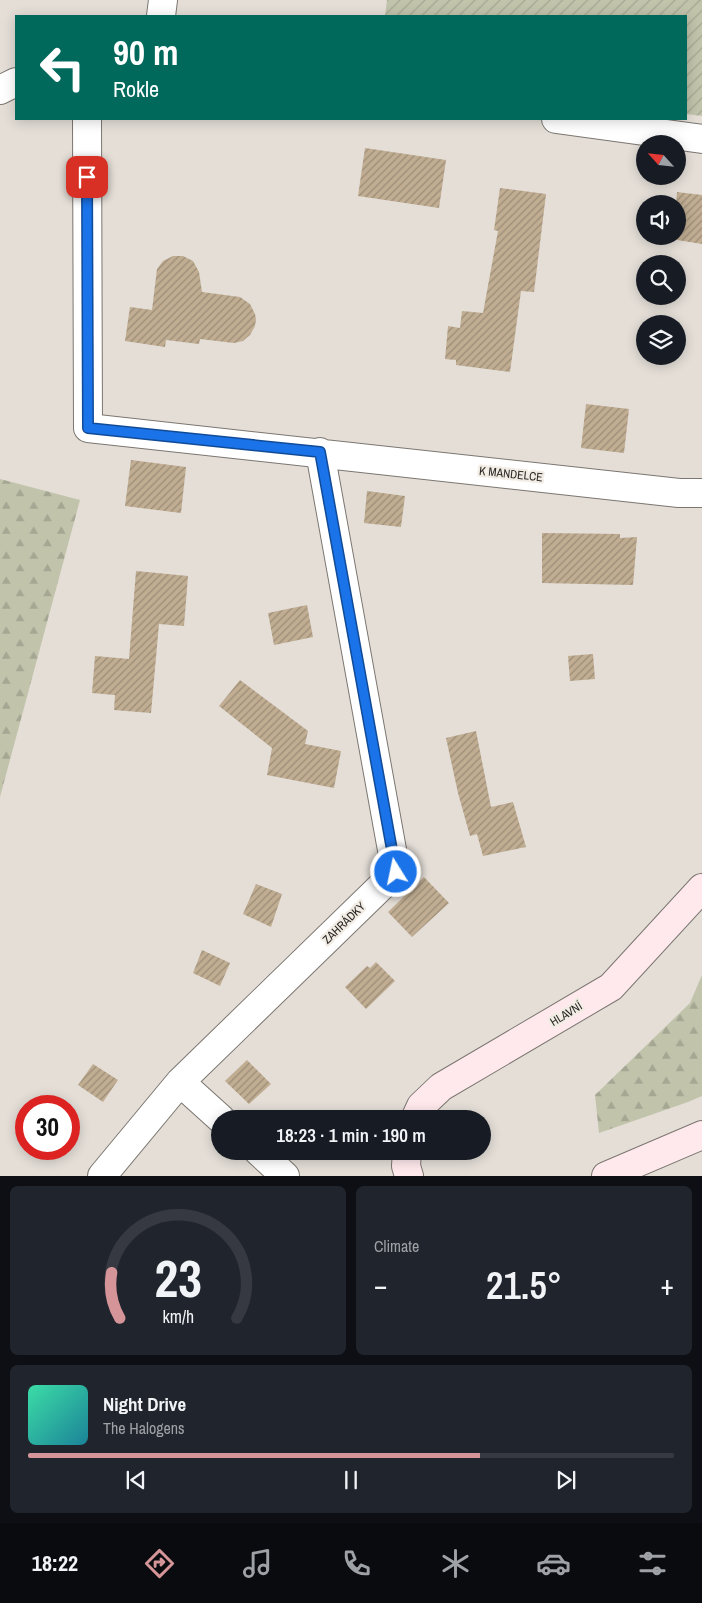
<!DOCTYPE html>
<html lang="en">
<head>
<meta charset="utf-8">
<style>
  body { margin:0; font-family:"Archivo Narrow",sans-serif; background:#20242c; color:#f1f3f6; height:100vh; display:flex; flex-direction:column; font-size:19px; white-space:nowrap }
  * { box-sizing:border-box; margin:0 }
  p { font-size:16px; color:#9ea1a6 }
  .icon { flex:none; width:28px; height:28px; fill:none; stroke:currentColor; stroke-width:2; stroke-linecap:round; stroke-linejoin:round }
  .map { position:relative; height:1176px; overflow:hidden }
  .panel { display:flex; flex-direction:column; gap:10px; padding:10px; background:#0d0f14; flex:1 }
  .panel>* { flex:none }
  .guide { position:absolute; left:15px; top:15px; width:672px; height:105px; border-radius:0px; box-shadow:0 2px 12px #0003; background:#00695c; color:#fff; overflow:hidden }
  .needle { width:32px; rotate:297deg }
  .fabs { position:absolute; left:636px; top:135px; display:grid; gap:10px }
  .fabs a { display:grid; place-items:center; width:50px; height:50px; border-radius:50%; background:#171b24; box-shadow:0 2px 12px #0003; font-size:25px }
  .speed { position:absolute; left:15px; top:1095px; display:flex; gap:10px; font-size:25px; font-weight:700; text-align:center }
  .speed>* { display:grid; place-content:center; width:65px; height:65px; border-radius:50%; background:#171b24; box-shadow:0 2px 12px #0003; line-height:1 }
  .speed .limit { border:8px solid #d22; background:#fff; color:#111 }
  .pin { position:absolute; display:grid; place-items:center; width:42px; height:42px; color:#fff; margin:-21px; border-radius:10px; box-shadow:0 2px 8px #0006 }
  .me { position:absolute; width:55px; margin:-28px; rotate:350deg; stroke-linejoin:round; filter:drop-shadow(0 0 4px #0008) }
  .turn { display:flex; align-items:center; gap:18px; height:105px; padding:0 15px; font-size:22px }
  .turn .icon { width:65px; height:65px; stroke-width:2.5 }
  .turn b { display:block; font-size:35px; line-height:42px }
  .big { font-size:38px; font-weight:600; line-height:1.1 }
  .panel .widget { flex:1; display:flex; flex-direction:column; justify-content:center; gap:8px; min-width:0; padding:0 18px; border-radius:8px; background:#20242c }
  .panel .dial { align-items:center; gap:0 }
  .dial svg { height:130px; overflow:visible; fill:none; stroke:#363941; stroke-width:7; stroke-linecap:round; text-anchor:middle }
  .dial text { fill:#f1f3f6; stroke:none }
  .song { display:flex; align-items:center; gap:15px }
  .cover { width:60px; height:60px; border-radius:8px; background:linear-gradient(135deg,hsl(160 70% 55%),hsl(190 70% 35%)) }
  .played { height:5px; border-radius:2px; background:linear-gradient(90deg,#d49498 70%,#363941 70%) }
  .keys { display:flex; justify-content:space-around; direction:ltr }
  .heat { display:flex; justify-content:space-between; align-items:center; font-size:28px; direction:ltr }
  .panel .tiles { flex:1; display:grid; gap:10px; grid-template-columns:1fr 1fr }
  .widget:last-child { grid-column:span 2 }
  .trip { position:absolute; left:211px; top:1110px; width:280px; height:50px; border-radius:25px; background:#171b24; box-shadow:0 2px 12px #0003; font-weight:600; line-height:50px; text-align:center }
  .tab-bar { display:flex; height:80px; justify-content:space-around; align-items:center; background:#090b0e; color:#9ea1a6 }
  .tab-bar .icon { width:35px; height:35px }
  .tab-bar .active { color:#d49498 }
  .tab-bar b { font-size:22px; color:#f1f3f6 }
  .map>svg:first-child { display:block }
  .forest { fill:url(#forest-firs) }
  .garden { fill:url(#garden-furrows) }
  .building { fill:url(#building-hatch) }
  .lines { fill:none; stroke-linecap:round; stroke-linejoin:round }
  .street-casing { stroke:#7b7670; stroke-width:30 }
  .secondary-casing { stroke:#7b7670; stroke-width:30 }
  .street { stroke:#fff; stroke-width:28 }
  .secondary { stroke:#ffe9ed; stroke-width:28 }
  .route-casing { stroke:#114b97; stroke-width:12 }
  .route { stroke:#1a73e8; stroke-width:9 }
  .labels { text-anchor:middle; stroke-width:4.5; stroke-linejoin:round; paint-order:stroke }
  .street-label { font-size:12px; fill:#282623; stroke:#f1ece4 }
</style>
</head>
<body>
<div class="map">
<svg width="702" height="1176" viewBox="0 0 702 1176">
  <defs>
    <pattern id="forest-firs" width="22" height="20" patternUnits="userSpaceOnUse" patternTransform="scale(1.25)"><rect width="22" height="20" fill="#c1c3ab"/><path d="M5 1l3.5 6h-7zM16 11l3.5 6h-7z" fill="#a6a793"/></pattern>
    <pattern id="garden-furrows" width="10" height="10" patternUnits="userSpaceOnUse" patternTransform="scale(1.25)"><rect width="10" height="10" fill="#c1c3ab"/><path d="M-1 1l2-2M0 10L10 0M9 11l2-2" fill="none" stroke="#a6a793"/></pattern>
    <pattern id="building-hatch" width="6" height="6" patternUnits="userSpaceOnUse" patternTransform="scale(1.25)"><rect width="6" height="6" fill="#c0ad92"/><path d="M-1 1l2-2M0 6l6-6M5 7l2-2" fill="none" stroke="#9c8d77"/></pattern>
  </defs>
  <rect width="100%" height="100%" fill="#e4ded7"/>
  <path class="forest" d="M0,479L80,500L0,797Z
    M702,975V1096L688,1102L599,1133L595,1095L690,1003Z"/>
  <path class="garden" d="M387,0H702V116L686,114V16H385Z"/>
  <path class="building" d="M365,148L446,160L439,208L358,196Z
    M500,188L546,194L534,292L521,291L510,372L456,365V360L445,359L448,326L460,328L462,311L483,313L498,231L494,230Z
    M677,192L702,195V244L671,239V236H678V204H676Z
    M173,256H183L193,261L199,272L202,292L240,297L250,304L255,314L256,319L255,326L250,335L243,341L234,343L200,339L199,344L166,340L165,347L125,341L130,307L152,310L157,269L163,261Z
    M586,404L629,409L624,453L581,448Z
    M131,460L186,467L181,513L125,506Z
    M367,491L405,496L401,527L364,523Z
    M542,533L620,534V538L637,537L633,585L542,583Z
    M136,571L188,576L184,626L159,624L151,713L114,710L115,695L92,693L95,656L129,659Z
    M307,605L313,637L274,645L268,613Z
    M593,654L595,679L570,681L568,656Z
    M240,680L308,731L305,744L341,751L334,788L267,775L272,748L219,706Z
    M476,731L491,807L513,802L526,847L483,856L477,834L470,836L458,793L446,738Z
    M424,877L449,903L412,937L388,912Z
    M256,884L282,894L271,927L243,914Z
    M202,950L230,963L220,986L193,973Z
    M376,962L395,981L366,1009L345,987L367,966L370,968Z
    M247,1060L271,1084L249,1104L225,1081Z
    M93,1064L118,1080L103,1102L78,1085Z"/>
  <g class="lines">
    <g class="street-casing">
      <path id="street" d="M161,16L163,0
        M0,90L16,82
        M87,119L88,428L679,493H702
        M556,119L702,139
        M180,1082L221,1119
        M258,1151L285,1176
        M102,1176L180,1082L396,872L320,452"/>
    </g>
    <g class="secondary-casing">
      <path id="secondary" d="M415,1119L421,1106L441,1087L611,987L702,888
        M407,1151L406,1166L409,1176
        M606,1176L702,1135"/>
    </g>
    <use href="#street" class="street"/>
    <use href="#secondary" class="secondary"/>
  </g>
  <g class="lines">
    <g class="route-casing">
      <path id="route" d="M87,177L88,428L320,452L396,872"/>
    </g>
    <use href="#route" class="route"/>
  </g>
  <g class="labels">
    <g class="street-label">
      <text transform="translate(511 474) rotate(6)" y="4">K MANDELCE</text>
      <text transform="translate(344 923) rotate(-44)" y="4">ZAHRÁDKY</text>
      <text transform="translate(566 1014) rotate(-31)" y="4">HLAVNÍ</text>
    </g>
  </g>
</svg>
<div class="fabs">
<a><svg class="needle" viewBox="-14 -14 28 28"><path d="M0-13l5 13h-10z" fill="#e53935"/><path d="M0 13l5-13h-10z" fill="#9ea1a6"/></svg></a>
<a><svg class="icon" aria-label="sound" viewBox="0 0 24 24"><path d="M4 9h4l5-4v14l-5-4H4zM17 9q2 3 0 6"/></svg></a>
<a><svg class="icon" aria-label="search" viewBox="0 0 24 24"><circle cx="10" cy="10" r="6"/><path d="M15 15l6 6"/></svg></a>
<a><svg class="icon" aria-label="layers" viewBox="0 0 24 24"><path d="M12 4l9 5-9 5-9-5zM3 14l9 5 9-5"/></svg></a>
</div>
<div class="speed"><div class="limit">30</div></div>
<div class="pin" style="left:87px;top:177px;background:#d93025"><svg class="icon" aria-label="arrive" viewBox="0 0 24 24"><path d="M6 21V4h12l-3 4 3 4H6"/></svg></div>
<svg class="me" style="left:396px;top:872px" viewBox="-20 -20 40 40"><circle r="17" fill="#1a73e8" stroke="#fff" stroke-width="3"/><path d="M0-11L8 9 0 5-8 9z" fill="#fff"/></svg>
<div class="trip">18:23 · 1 min · 190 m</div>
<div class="guide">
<div class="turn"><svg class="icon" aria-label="left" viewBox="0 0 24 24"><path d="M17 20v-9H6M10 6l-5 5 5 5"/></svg><div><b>90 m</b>Rokle</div></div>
</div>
</div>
<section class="panel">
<div class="tiles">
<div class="widget dial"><svg viewBox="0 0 100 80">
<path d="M14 69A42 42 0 1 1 86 69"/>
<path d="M14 69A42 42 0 0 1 9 41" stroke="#d49498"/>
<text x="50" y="56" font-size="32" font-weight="700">23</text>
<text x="50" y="72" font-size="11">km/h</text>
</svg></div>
<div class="widget"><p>Climate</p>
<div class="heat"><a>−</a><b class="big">21.5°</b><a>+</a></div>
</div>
<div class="widget">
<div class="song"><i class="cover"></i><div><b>Night Drive</b><p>The Halogens</p></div></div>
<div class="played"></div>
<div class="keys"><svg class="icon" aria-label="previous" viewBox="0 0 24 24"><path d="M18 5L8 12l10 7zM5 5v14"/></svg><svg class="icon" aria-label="pause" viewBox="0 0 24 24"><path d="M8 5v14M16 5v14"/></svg><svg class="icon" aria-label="next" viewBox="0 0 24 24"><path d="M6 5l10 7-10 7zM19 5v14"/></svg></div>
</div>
</div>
</section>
<nav class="tab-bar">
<b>18:22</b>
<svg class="icon active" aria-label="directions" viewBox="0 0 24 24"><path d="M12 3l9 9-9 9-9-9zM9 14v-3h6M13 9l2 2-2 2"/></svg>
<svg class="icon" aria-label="music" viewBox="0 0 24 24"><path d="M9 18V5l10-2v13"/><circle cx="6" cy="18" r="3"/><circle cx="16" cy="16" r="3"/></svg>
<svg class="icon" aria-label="phone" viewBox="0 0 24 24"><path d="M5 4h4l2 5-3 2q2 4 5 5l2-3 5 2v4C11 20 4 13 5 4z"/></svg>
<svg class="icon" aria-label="climate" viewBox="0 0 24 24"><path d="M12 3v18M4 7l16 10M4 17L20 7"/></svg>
<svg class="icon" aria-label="car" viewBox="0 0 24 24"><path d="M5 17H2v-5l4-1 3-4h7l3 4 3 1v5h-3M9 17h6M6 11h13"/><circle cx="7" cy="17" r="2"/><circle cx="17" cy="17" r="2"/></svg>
<svg class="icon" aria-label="filters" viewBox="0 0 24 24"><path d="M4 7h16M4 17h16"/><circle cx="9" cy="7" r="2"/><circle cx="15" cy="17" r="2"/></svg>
</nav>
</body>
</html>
